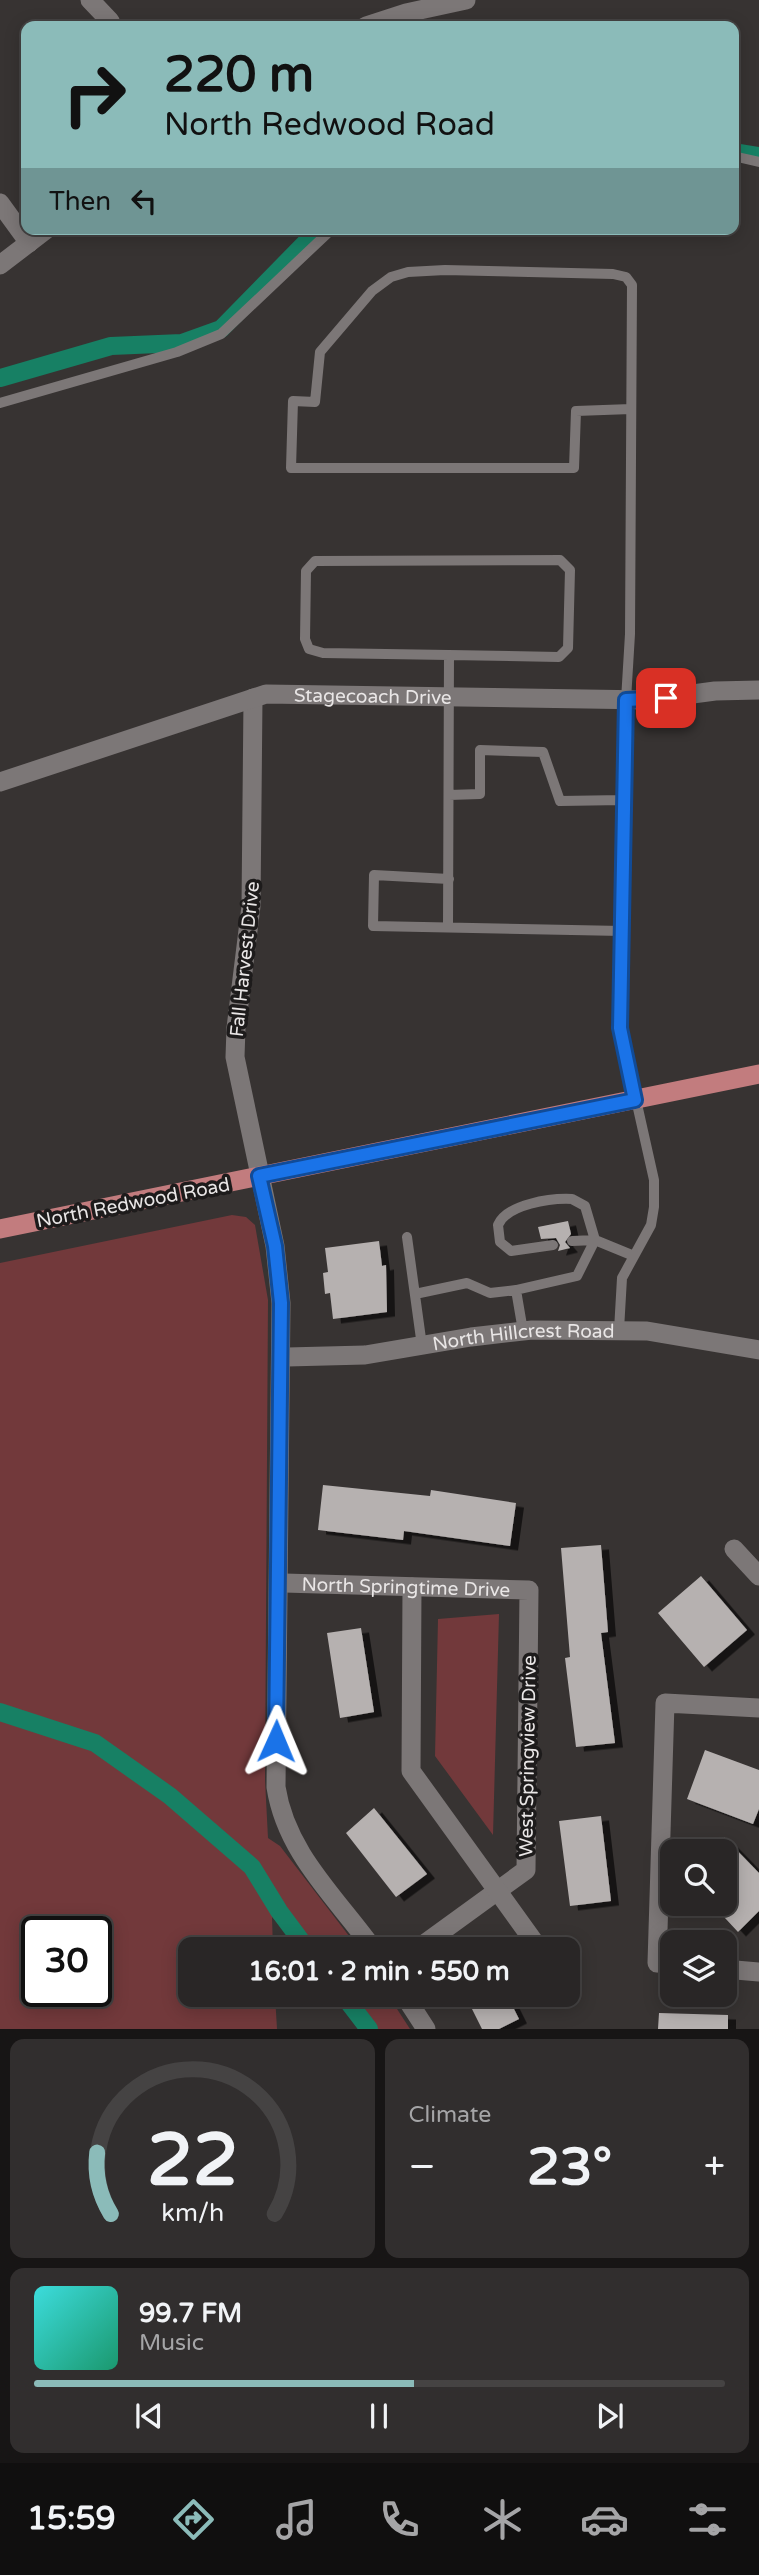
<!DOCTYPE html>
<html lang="en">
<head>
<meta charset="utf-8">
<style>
  body { margin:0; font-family:"Varela Round",sans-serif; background:#312e2e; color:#f1f3f6; height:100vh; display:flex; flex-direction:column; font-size:26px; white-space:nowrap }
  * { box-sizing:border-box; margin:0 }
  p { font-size:23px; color:#a5a5a7 }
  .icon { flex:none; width:38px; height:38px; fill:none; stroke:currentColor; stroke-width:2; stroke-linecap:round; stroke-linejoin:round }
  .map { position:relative; height:2029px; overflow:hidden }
  .panel { display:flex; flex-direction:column; gap:10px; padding:10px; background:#171515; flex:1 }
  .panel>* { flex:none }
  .top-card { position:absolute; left:21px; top:21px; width:718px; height:214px; border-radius:14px; box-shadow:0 4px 18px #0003,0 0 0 2px #454343; background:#8bbbb9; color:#111; overflow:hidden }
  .buttons { position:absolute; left:660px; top:1839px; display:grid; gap:14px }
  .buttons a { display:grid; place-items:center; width:77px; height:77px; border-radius:14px; background:#292626; box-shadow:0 4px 18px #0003,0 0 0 2px #454343; font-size:35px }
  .speed { position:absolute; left:21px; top:1916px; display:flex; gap:14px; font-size:35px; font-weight:700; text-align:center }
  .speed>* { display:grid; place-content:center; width:91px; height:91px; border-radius:50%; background:#292626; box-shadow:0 4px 18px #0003,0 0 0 2px #454343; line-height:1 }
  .speed .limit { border:4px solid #111; border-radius:10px; background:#fff; color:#111 }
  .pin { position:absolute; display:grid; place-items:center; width:60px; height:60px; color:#fff; margin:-30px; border-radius:14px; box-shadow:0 4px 10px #0006 }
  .me { position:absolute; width:77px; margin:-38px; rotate:1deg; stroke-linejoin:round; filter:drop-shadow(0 0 5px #0008) }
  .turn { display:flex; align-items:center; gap:24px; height:147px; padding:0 28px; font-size:32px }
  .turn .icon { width:91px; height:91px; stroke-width:2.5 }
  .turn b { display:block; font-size:49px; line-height:60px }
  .then { display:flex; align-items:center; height:66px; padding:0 28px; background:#0003; gap:14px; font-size:26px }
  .big { font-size:52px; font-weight:700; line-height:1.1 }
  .panel .card { flex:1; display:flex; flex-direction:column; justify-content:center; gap:10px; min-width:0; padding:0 24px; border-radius:14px; background:#312e2e }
  .panel .dial { align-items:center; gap:0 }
  .dial svg { height:182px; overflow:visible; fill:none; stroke:#454343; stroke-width:7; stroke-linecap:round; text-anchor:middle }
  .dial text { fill:#f1f3f6; stroke:none }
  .song { display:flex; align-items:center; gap:21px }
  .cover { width:84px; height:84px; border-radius:10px; background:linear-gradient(135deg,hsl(180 70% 55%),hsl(160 70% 35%)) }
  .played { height:7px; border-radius:4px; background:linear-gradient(90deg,#8bbbb9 55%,#454343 55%) }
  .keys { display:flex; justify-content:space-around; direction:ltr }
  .heat { display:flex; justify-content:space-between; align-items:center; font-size:38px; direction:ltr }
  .panel .tiles { flex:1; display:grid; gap:10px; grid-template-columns:1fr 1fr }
  .card:last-child { grid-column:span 2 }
  .trip { position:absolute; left:178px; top:1937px; width:402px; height:70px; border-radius:14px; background:#292626; box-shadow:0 4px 18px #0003,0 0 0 2px #454343; font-weight:700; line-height:70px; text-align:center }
  .menu { display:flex; height:112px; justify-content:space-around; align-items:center; background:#100f0f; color:#a5a5a7 }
  .menu .icon { width:49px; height:49px }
  .menu .active { color:#8bbbb9 }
  .menu b { font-size:32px; color:#f1f3f6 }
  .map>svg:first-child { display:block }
  .green { fill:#72393b; fill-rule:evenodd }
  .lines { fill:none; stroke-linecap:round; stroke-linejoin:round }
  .canal { stroke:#178064; stroke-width:18 }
  .building { fill:#b6b1b0; filter:url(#shadow) }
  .service { stroke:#7c7777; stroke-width:10 }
  .minor { stroke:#7c7777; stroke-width:19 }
  .primary { stroke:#c27c7e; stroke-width:19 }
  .route-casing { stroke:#114b97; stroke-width:18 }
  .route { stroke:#1a73e8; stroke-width:12 }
  .labels { text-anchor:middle; stroke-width:7; stroke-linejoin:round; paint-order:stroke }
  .street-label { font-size:19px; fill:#e9e6e6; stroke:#1d1b1b }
</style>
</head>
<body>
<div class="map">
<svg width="759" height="2029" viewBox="0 0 759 2029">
  <defs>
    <filter id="shadow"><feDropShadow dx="8" dy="4.5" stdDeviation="0" flood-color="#0009"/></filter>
  </defs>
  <rect width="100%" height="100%" fill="#373332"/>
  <path class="green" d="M232,1215L246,1217L255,1225L268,1300L265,1780L268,1838L280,1846L359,1949H301L272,1917L273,1949L191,1950V1995H275L277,2029H0V1263ZM96,1932V1992H37V1932Z
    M499,1614L493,1835L435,1756L438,1619Z
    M335,1995H388L410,2029H358Z"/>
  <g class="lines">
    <path class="canal" d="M733,152L759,156
      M0,378L111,346L182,343L221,329L319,229
      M0,1712L95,1743L170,1796L252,1867L279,1911L308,1950
      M343,1995L369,2029"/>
  </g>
  <path class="building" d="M568,1221L571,1234L565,1242L570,1248L558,1251L560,1245L556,1238L541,1239L538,1227Z
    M379,1241L382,1266L386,1265L387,1312L333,1319L330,1293L325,1294L323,1273L328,1272L325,1248Z
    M323,1485L430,1496L431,1490L516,1503L510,1546L404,1531L403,1540L318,1530Z
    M601,1545L608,1632L601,1633L615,1743L576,1747L565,1658L570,1657L561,1548Z
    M701,1576L747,1630L704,1667L658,1613Z
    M361,1628L374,1712L340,1718L327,1633Z
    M705,1750L759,1770V1809L753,1824L687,1799Z
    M374,1808L427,1874L396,1897L346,1833Z
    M601,1816L611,1901L570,1906L559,1821Z
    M724,1837L759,1873V1911L738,1932L712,1904H724Z
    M465,1995H507L519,2019L499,2029H482Z
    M659,2013L728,2015V2029H658Z"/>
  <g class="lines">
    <path class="service" d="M733,156L759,162
      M0,403L177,352L221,334L332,229
      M449,795L480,794V750L543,752L560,801L623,800
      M449,879L374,875L373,926L622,931
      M448,927L449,655L323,653L309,649L305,639L306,571L315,561L560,560L570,570L568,648L559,657L449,655
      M407,1237L422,1346
      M553,1245L511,1251L500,1242L498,1225C507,1204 551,1198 572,1199L585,1206L595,1240L572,1241
      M516,1290L577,1276L595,1240L634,1256
      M415,1294L467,1283L490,1293L516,1290L523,1331
      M619,1330L622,1278L651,1225L654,1207V1180L620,1028L626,700L630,634L632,285L626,277L613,274L445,270L408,272L391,277L372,291L320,352L315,402L293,401L291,468H574L576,411L631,409"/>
    <g class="minor">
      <path d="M90,0L110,21"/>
      <path d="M366,26L406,13L466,0"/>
      <path d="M0,203L29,243"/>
      <path d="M0,265L47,229"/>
      <path d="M253,698L251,906L236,1028L235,1057L275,1246L281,1303L276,1787C286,1853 336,1897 374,1950"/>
      <path id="s1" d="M0,782L266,694L648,700L715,691L759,690"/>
      <path id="s2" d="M287,1357L365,1355L471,1337L532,1330L647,1331L759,1350"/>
      <path d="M734,1549L759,1576"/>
      <path id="s3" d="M284,1583L529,1590L526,1870L416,1950"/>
      <path d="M412,1587L411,1771L540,1950"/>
      <path d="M672,1964L657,1963L665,1703L759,1708"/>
      <path d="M724,1969L759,1972"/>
      <path d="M404,1995L426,2029"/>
    </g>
    <path class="primary" d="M0,1229L759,1074"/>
  </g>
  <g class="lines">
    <g class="route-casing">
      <path id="route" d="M276,1741L281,1303L275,1246L259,1176L635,1100L620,1028L626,700L666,698"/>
    </g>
    <use href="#route" class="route"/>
  </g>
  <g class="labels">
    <g class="street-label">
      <text dy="7" stroke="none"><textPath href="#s1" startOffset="387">Stagecoach Drive</textPath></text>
      <text transform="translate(244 959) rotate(-84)" y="7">Fall Harvest Drive</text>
      <text transform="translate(133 1202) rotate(-11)" y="7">North Redwood Road</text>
      <text dy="7" stroke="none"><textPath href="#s2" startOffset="238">North Hillcrest Road</textPath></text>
      <text dy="7" stroke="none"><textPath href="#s3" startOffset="122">North Springtime Drive</textPath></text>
      <text transform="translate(527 1756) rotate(-89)" y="7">West Springview Drive</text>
    </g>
  </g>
</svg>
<div class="buttons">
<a><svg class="icon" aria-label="search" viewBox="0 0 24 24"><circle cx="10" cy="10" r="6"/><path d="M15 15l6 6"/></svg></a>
<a><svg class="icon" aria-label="layers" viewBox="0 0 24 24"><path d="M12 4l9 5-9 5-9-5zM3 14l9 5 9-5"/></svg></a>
</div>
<div class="speed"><div class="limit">30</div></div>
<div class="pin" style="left:666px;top:698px;background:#d93025"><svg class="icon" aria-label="arrive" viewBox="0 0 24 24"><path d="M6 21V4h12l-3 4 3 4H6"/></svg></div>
<svg class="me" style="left:276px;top:1741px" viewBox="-20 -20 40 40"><path d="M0-17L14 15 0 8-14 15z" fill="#1a73e8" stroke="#fff" stroke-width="4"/></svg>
<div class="trip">16:01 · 2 min · 550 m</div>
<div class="top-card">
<div class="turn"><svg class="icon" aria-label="right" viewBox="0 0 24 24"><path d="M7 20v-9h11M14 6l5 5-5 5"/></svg><div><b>220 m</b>North Redwood Road</div></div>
<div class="then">Then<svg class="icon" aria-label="left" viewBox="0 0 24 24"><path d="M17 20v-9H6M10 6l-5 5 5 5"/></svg></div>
</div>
</div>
<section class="panel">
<div class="tiles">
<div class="card dial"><svg viewBox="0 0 100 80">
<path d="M14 69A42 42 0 1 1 86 69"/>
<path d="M14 69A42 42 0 0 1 8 42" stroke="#8bbbb9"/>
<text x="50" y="56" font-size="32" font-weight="700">22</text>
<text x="50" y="72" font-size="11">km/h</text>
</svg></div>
<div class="card"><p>Climate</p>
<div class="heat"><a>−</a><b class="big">23°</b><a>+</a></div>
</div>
<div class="card">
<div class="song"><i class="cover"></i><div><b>99.7 FM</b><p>Music</p></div></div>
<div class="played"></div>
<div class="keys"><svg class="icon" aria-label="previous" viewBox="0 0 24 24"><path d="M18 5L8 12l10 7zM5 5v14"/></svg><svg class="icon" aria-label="pause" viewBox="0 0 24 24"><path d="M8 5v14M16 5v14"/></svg><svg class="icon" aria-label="next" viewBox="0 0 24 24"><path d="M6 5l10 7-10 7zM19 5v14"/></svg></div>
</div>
</div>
</section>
<nav class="menu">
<b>15:59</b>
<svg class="icon active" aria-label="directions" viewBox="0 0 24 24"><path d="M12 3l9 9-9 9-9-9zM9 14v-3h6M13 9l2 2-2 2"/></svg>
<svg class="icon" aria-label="music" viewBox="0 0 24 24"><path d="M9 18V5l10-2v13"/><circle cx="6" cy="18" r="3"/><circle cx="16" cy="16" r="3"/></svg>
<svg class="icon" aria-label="phone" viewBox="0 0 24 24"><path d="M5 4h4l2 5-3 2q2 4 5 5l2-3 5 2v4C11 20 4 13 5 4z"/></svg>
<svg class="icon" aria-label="climate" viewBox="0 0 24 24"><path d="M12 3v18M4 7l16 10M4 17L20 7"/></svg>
<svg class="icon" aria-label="car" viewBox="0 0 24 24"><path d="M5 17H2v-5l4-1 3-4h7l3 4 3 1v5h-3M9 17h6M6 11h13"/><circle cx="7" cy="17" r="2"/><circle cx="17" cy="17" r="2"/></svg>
<svg class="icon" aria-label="filters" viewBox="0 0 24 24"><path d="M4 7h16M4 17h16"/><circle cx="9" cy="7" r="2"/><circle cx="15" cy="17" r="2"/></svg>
</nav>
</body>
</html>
